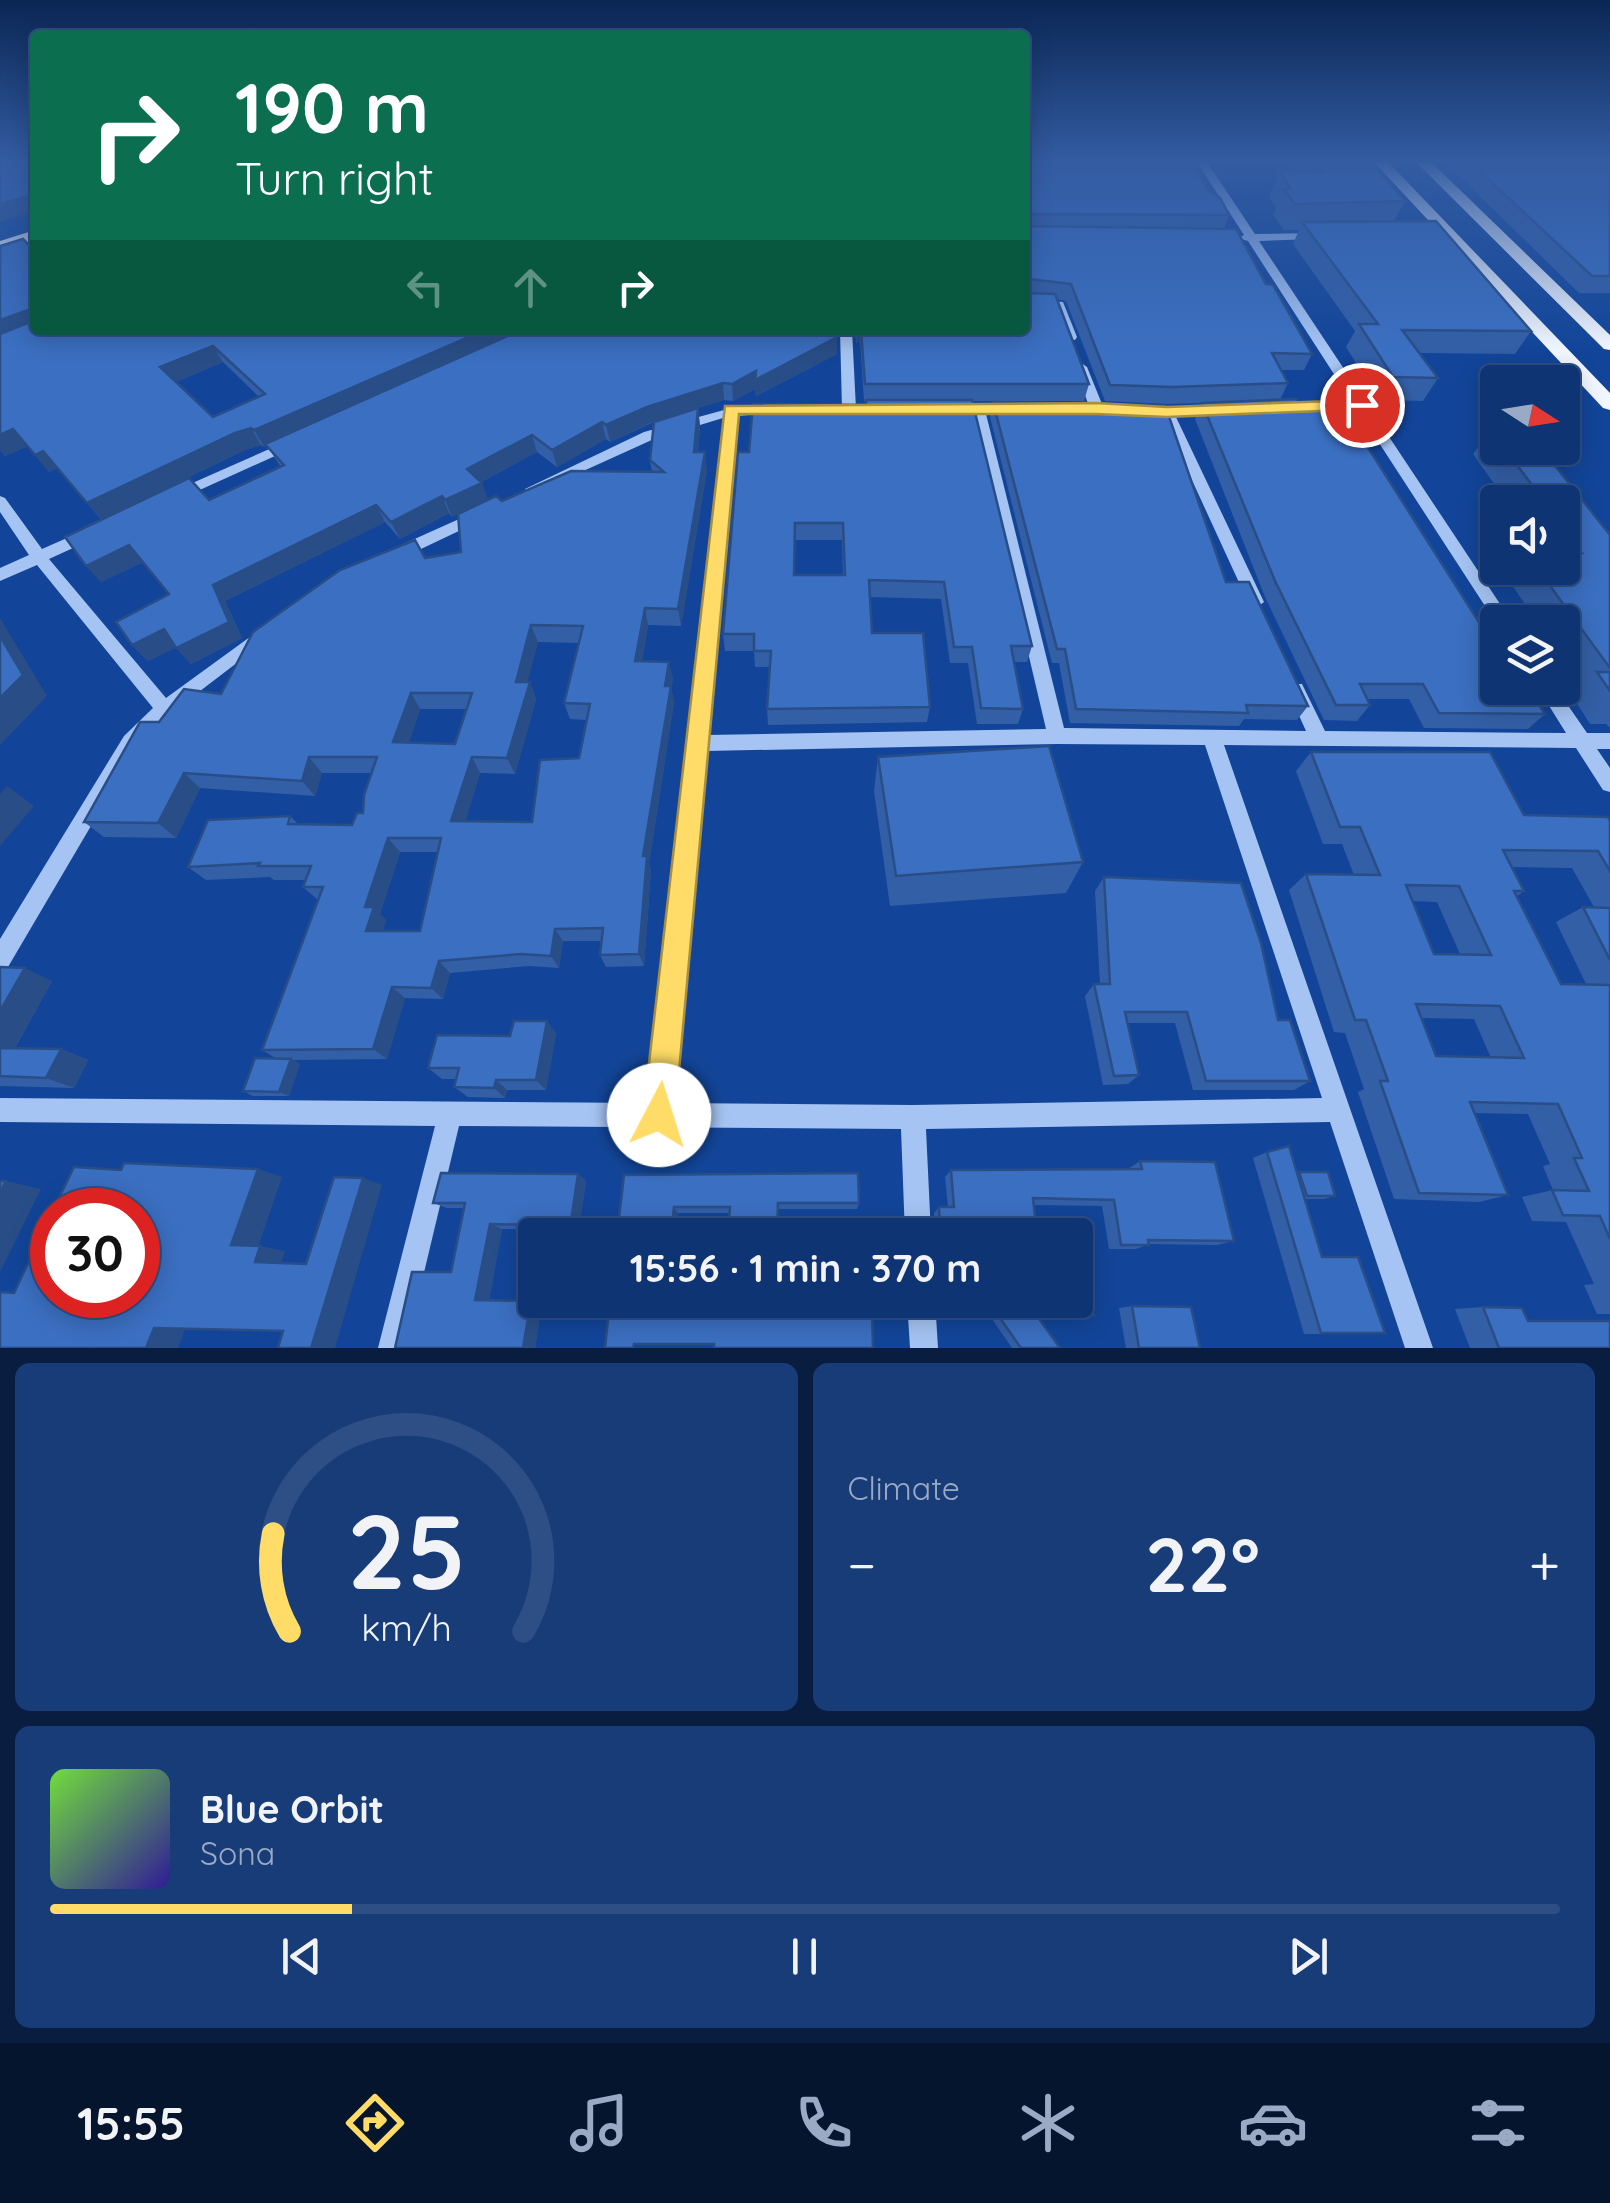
<!DOCTYPE html>
<html lang="en">
<head>
<meta charset="utf-8">
<style>
  body { margin:0; font-family:Quicksand,sans-serif; background:#173c78; color:#f1f3f6; height:100vh; display:flex; flex-direction:column; font-size:38px; white-space:nowrap }
  * { box-sizing:border-box; margin:0 }
  p { font-size:32px; color:#9baac4 }
  .icon { flex:none; width:55px; height:55px; fill:none; stroke:currentColor; stroke-width:2; stroke-linecap:round; stroke-linejoin:round }
  .map { position:relative; height:1348px; overflow:hidden }
  .side { display:flex; flex-direction:column; gap:15px; padding:15px; background:#081d3f; flex:1 }
  .side>* { flex:none }
  .banner { position:absolute; left:30px; top:30px; width:1000px; height:305px; border-radius:10px; box-shadow:0 5px 25px #0003,0 0 0 2px #2e4f85; background:#0b6e4f; color:#fff; overflow:hidden }
  .needle { width:65px; rotate:102deg }
  .controls { position:absolute; left:1480px; top:365px; display:grid; gap:20px }
  .controls a { display:grid; place-items:center; width:100px; height:100px; border-radius:10px; background:#0e3473; box-shadow:0 5px 25px #0003,0 0 0 2px #2e4f85; font-size:50px }
  .speed { position:absolute; left:30px; top:1188px; display:flex; gap:20px; font-size:50px; font-weight:700; text-align:center }
  .speed>* { display:grid; place-content:center; width:130px; height:130px; border-radius:50%; background:#0e3473; box-shadow:0 5px 25px #0003,0 0 0 2px #2e4f85; line-height:1 }
  .speed .limit { border:15px solid #d22; background:#fff; color:#111 }
  .pin { position:absolute; display:grid; place-items:center; width:85px; height:85px; color:#fff; margin:-42px; border:5px solid #fff; border-radius:50%; box-shadow:0 2px 10px #0007 }
  .me { position:absolute; width:110px; margin:-55px; rotate:5deg; stroke-linejoin:round; filter:drop-shadow(0 0 8px #0008) }
  .turn { display:flex; align-items:center; gap:35px; height:210px; padding:0 40px; font-size:45px }
  .turn .icon { width:130px; height:130px; stroke-width:2.5 }
  .turn b { display:block; font-size:70px; line-height:85px }
  .lanes { display:flex; align-items:center; height:95px; padding:0 40px; background:#0003; justify-content:center; gap:50px; direction:ltr }
  .lanes .off { opacity:.35 }
  .big { font-size:75px; font-weight:700; line-height:1.1 }
  .side .card { flex:1; display:flex; flex-direction:column; justify-content:center; gap:15px; min-width:0; padding:0 35px; border-radius:15px; background:#173c78 }
  .side .dial { align-items:center; gap:0 }
  .dial svg { height:260px; overflow:visible; fill:none; stroke:#2e4f85; stroke-width:7; stroke-linecap:round; text-anchor:middle }
  .dial text { fill:#f1f3f6; stroke:none }
  .song { display:flex; align-items:center; gap:30px }
  .cover { width:120px; height:120px; border-radius:15px; background:linear-gradient(135deg,hsl(100 70% 55%),hsl(250 70% 35%)) }
  .played { height:10px; border-radius:5px; background:linear-gradient(90deg,#ffdc67 20%,#2e4f85 20%) }
  .keys { display:flex; justify-content:space-around; direction:ltr }
  .heat { display:flex; justify-content:space-between; align-items:center; font-size:55px; direction:ltr }
  .side .tiles { flex:1; display:grid; gap:15px; grid-template-columns:1fr 1fr }
  .card:last-child { grid-column:span 2 }
  .trip { position:absolute; left:518px; top:1218px; width:575px; height:100px; border-radius:10px; background:#0e3473; box-shadow:0 5px 25px #0003,0 0 0 2px #2e4f85; font-weight:700; line-height:100px; text-align:center }
  .menu { display:flex; height:160px; justify-content:space-around; align-items:center; background:#06152e; color:#9baac4 }
  .menu .icon { width:70px; height:70px }
  .menu .current { color:#ffdc67 }
  .menu b { font-size:45px; color:#f1f3f6 }
  .map>svg:first-child { display:block }
  .lines { fill:none; stroke-linecap:round; stroke-linejoin:round }
  .minor { fill:#a5c4f3; fill-rule:evenodd }
  .major { fill:#f1f6ff; fill-rule:evenodd }
  .highway { fill:#fff; fill-rule:evenodd }
  .wall { fill:#335fa6; fill-rule:evenodd }
  .shaded-wall { fill:#294e87 }
  .building { fill:#3b6fc1; stroke:#294e87; stroke-width:2.5; fill-rule:evenodd }
  .route { fill:#ffdc67; stroke:#a68f43; stroke-width:2.5 }
</style>
</head>
<body>
<div class="map">
<svg width="1610" height="1348" viewBox="0 0 1610 1348">
  <rect width="100%" height="100%" fill="#124599"/>
  <g class="lines">
    <path class="minor" d="M1197,162H1207L1255,234L1317,233L1322,236L1317,239L1259,241L1512,622H1498V626L1357,409L1320,411L1313,407L1320,403L1352,402L1248,241L1238,238L1244,235Z
      M1025,299L1063,302L1077,337L1075,340L1065,337L1054,307H1025Z
      M840,330H852L856,409L849,413L842,409Z
      M1081,363L1087,367L1104,409L1102,412L1097,413L1090,409L1075,367Z
      M731,405C746,412 767,400 781,409L774,413L737,416L707,735L1046,729L972,414L945,413V407L950,406H1014L1021,410L1014,414H986L1064,728L1306,731L1287,689L1290,684H1302L1325,731L1566,733L1538,688H1556L1587,733H1610V749H1597L1610,768V792L1603,790L1576,748L1224,745L1433,1348H1405L1330,1122L926,1129L931,1235H905L901,1129L459,1126L406,1348H378L435,1126L0,1122V1098L648,1103L687,748L685,743L688,737L723,418L654,439L537,492H527L525,489L644,432L724,410ZM1057,744L1205,745L1322,1098L913,1105L672,1103L706,751Z
      M1219,406L1224,407V413L1175,415L1264,602L1256,608L1248,602L1162,415H1145L1138,411L1145,407Z
      M290,440L297,444L295,447L182,498L177,500L170,495L172,492Z
      M0,496L5,498L42,549L85,530H95L98,534L95,538L49,559L166,698L254,634H266L268,639L170,714L138,746L8,967L0,970V939L124,736L153,708L37,565L0,581V568L29,555L0,512Z
      M477,511L485,516L482,520L402,558L396,559L388,554L390,550Z
      M907,1300H935L938,1348H910Z"/>
    <path class="major" d="M1374,162H1388L1610,393V410L1603,408Z
      M1416,162H1431L1610,335V350L1604,349Z"/>
    <path class="highway" d="M35,230V241L0,253V241Z"/>
  </g>
  <path class="wall" d="M1025,162L1209,191L1229,215L1224,229L1266,284L1312,354L1304,370H1281L1288,383L1280,400L1299,404L1482,627L1545,714L1528,729L1424,728L1409,699H1367L1370,705L1357,721L1324,720L1265,597L1195,419L1202,403L1167,404L1105,401L1066,301L1057,299L1089,384L1084,401H972L1032,646L1027,662H1014L1023,709L1018,724H977L968,663H950L941,599L870,597L872,633L930,707L927,722L768,725L767,709L770,667H755L754,651H725L723,634L749,452L866,405V401H864L860,341L856,343L855,330H1025ZM795,540H842L843,575H795Z
    M1287,162H1370L1405,201L1394,221L1531,331L1515,354L1420,353L1438,378L1423,401L1379,400L1346,347L1355,331L1293,244L1299,230H1284L1273,215L1276,208L1269,197L1279,171H1294Z
    M1445,162H1610V293H1579Z
    M0,246L35,251V330L837,354L756,396L755,389L733,401L724,400L698,408L700,426L698,452L707,470L681,626L648,625L642,661L673,678L671,688L674,702L649,864L651,870L644,966L606,967L600,955L601,941H563L559,968L529,966L450,973L443,999L405,998L387,1059L293,1060L300,1064L289,1096H253L243,1091L277,1059L262,1050L318,900L303,887L305,880H274L270,877L206,880L188,867L290,816L298,824L352,825L363,813L372,773H322L315,796L200,788L176,838L104,837L84,822L159,722L221,694L425,558L461,552L458,514L452,517L449,513L400,539L385,522L225,601L242,638L191,664L176,647L148,661L132,645L169,594L143,562L101,582V519L57,468L49,472L28,446L5,456L0,450ZM223,362L259,397L213,417L176,382ZM654,422L650,460L652,472L502,501L488,500L481,482L537,452L557,467L606,439L610,442ZM261,445L264,447L267,446L281,467L209,500L129,506L245,450ZM538,642L579,643L564,703L570,719L587,720L579,758L532,822H465L480,773L515,774L536,699L530,682H527ZM420,709H467L455,744L409,742ZM400,852H438L420,931H383L386,920L380,914Z
    M993,402L1226,582L1308,706L1297,720L1244,719L1239,726L1070,723L1059,663H1052L990,417Z
    M1491,431H1498V448H1541L1610,535V728L1606,724H1590L1571,694L1581,686L1562,659V622H1537L1506,576L1513,568H1562V502H1507L1473,454Z
    M1311,752L1524,815L1610,821V1314H1597L1584,1285L1594,1284L1566,1222L1532,1221L1522,1197L1553,1190L1543,1166L1550,1164L1528,1114L1474,1113L1508,1195L1479,1202L1394,1199L1358,1092L1364,1089L1345,1033L1334,1032L1289,890L1306,874L1354,875L1342,844H1323L1296,771ZM1511,867L1572,868L1594,907H1583L1556,922L1586,984H1561L1517,896L1524,891ZM1413,901L1437,902L1460,954H1434ZM1421,1018L1474,1019L1491,1058L1436,1056Z
    M878,757L1083,862L1066,893L890,906L874,791Z
    M1104,877L1278,1020L1310,1081L1294,1090H1193L1175,1023H1127L1139,1075L1128,1084L1103,1085L1085,996L1094,984H1100L1095,891Z
    M0,967L52,981L15,1048L61,1049L88,1060L74,1088L0,1086Z
    M556,1033L546,1090H507L505,1098L468,1097L454,1087L456,1079H442L428,1068L510,1036Z
    M1267,1152L1297,1173L1299,1172L1335,1196L1324,1199H1305L1322,1257L1365,1334H1304L1253,1158Z
    M1140,1161L1234,1241L1217,1245L1149,1244L1136,1249H1109L1102,1206L1034,1205L1037,1235H929L935,1232L934,1213L939,1207H948L945,1177L951,1170L1128,1169Z
    M578,1174L586,1181L578,1235H541V1229H502L489,1300L542,1303L535,1348H395L451,1272L464,1208H447L433,1203Z
    M624,1175L859,1203L857,1209H779L730,1213H678L677,1235H617Z
    M938,1300H1075L1094,1315L1038,1317L1060,1348H1012L981,1303L939,1302Z
    M1132,1306L1200,1348H1126L1119,1308Z
    M1483,1307L1528,1321L1610,1348H1470L1455,1309Z"/>
  <path class="shaded-wall" d="M35,194V211L0,222V204Z
    M28,310L35,320L0,341V320Z
    M485,330H528L264,447L254,430Z
    M857,330H860V341L856,343Z
    M837,337V354L756,396L755,389L733,401L732,384L756,371Z
    M213,346L223,362L171,384L160,367Z
    M723,383L724,400L650,423L610,442L606,425L647,407Z
    M698,408L700,426L696,470L694,452Z
    M602,422L606,439L557,467L552,450Z
    M251,428L261,445L245,450L102,519L87,503L235,433Z
    M13,429L28,446L5,456L0,450V435Z
    M532,435L537,452L473,486L467,469Z
    M43,451L57,468L49,472L35,455Z
    M705,452L707,470L681,626L678,609Z
    M482,483L488,500L452,517L445,500Z
    M442,496L449,513L400,539L391,522Z
    M376,505L385,522L225,601L242,638L191,664L176,648L213,585Z
    M129,545L143,562L101,582L86,566Z
    M645,608L648,625L639,678L635,661Z
    M0,618L47,696L0,745Z
    M531,625L538,642L523,698L516,682Z
    M164,629L178,646L148,661L132,645Z
    M669,662L673,678L671,688L674,702L649,864L651,870L644,966L639,954L643,856Z
    M530,682L536,699L515,774L507,758Z
    M411,693L420,709L404,758L393,742Z
    M309,757L322,773L315,796L302,781Z
    M472,757L480,773L461,836L451,821Z
    M184,773L200,788L176,838L158,823Z
    M7,786L34,806L0,846V794Z
    M388,838L400,852L380,914L386,920L379,943L366,931L365,907Z
    M555,929L563,941L559,968L551,956Z
    M439,961L450,973L443,999L431,988Z
    M25,968L52,981L9,1058L0,1055V1011Z
    M392,987L405,998L387,1059L373,1049Z
    M547,1021L556,1033L546,1090L536,1080Z
    M61,1049L88,1060L74,1088L46,1078Z
    M291,1059L300,1064L289,1096L279,1092Z
    M496,1080L507,1090L505,1098L494,1088Z
    M258,1169L282,1177L257,1250L231,1245Z
    M578,1174L586,1181L578,1235H569Z
    M363,1178L382,1185L335,1348H311Z
    M6,1181L41,1189L0,1272V1192Z
    M674,1207L678,1213L677,1235H671Z
    M490,1224L502,1229L489,1302L475,1300Z
    M260,1246L285,1251L280,1267L255,1262Z
    M531,1301L542,1303L535,1348H523Z
    M154,1328L185,1329L178,1348H146Z"/>
  <path class="building" d="M0,162H35V194L0,204Z
    M1025,162H1191L1209,191L1220,198L1229,215L1028,214L1025,226L1236,229L1266,284L1273,285L1312,354L1272,353L1288,383L1173,387L1110,385L1071,284L1029,279L1025,282Z
    M1316,162H1370L1405,201L1295,204L1284,189H1291L1279,171L1324,172Z
    M1470,162H1610V276H1592Z
    M1436,221L1531,331L1402,330L1438,378L1393,377L1359,324H1378L1302,222Z
    M23,239L35,251V310H28L0,320V246Z
    M1025,286L1026,293L1055,294L1089,384H865L861,330H1025Z
    M35,320V330H485L254,430L251,428L235,433L87,503L43,451L35,455L13,429L0,435V334ZM213,346L265,394L213,417L160,367Z
    M521,330H837V337L755,380L756,371L732,384L723,383L647,407L606,425L602,422L552,450L532,435L467,469L482,483L445,500L442,496L391,522L376,505L213,585L229,622L176,648L164,629L132,645L116,622L169,594L129,545L86,566L65,537L189,478L209,500L284,465L265,444Z
    M1296,399L1299,404L1341,405L1482,627L1498,649V688H1528L1545,714L1439,713L1423,684H1360L1370,705H1336L1275,581L1202,403Z
    M866,400H972L1032,646H1011L1023,709L981,708L972,647H954L944,582L869,580L872,633H923L930,707L767,709L771,651H754V634H723L738,452H749L753,404L866,405ZM795,523H843L845,575H794Z
    M993,402L1165,405L1226,582H1249L1308,706L1246,705L1248,713L1076,709L1065,649H1057Z
    M698,408L694,452H705L678,609L645,608L635,661L669,662L665,686H671L643,856H647L639,954L600,955L603,928L555,929L551,956L521,954L439,961L431,988L392,987L373,1049L262,1050L323,887H303L311,866H258L260,863L188,867L208,820L290,816L288,824L352,825L357,813H363L364,795L377,757H309L302,781L184,773L158,823L84,822L140,722H159L184,689L221,694L253,632L340,570L415,540L425,558L461,552L458,514L496,496L502,501L571,471L664,472L650,460L654,422ZM531,625L583,626L564,703L590,704L579,758L540,760L532,822L451,821L472,757L507,758L530,682H516ZM411,693H472L455,744L393,742ZM388,838H441L420,931H366L374,907H365Z
    M1504,448H1541L1610,535V668L1537,568H1562V553H1582L1562,527V502H1545Z
    M0,636L23,675L0,698Z
    M1597,672H1610V691Z
    M1049,746L1083,862L896,876L878,757Z
    M1311,752H1490L1524,815L1608,817L1610,821V871L1598,851L1503,850L1524,891H1514L1561,984L1610,985V1239L1600,1216L1563,1215L1552,1190L1589,1191L1574,1158H1582L1558,1104L1470,1102L1508,1195L1419,1193L1380,1081H1388L1366,1020H1355L1306,874L1380,875L1360,827H1340ZM1406,885L1459,886L1491,955L1434,954ZM1416,1004L1500,1006L1524,1058L1436,1056Z
    M1104,877L1241,883L1261,943L1278,1020H1290L1310,1081H1206L1187,1012H1125L1139,1075L1114,1076L1094,984H1110Z
    M1583,907L1610,908V960Z
    M0,967L25,968L0,1011Z
    M514,1021H547L536,1080H496L494,1088L454,1087L459,1068H428L437,1035L510,1036Z
    M0,1048L61,1049L46,1078L0,1076Z
    M255,1058L291,1059L279,1092L243,1091Z
    M1289,1146L1322,1257H1358L1385,1333H1321L1267,1152Z
    M1140,1161L1215,1162L1234,1241L1148,1240L1149,1245H1121L1114,1200L1033,1198L1037,1235H930L940,1230L939,1207H954L951,1170L1142,1169Z
    M124,1163L258,1169L231,1245L260,1246L255,1262L306,1264L334,1177L363,1178L311,1348H278L283,1331L154,1328L146,1348H0V1292L14,1293L52,1212V1295H138V1210H53L74,1167L121,1170Z
    M1299,1172H1328L1335,1196H1307Z
    M441,1173L578,1174L569,1235H541L542,1225L490,1224L475,1300L531,1301L523,1348H395L412,1272H451L465,1203H433Z
    M858,1173L859,1203H778L777,1235H728L730,1207H674L671,1235H617L624,1175Z
    M0,1181H6L0,1192Z
    M1075,1291L1094,1315L1037,1316L1060,1348H1021L988,1301L952,1300H1075Z
    M610,1300H776V1309L872,1310L873,1348H714V1344H634L633,1348H605Z
    M1132,1306L1191,1307L1200,1348H1139Z
    M1483,1307L1522,1308L1528,1321H1610V1348H1499Z"/>
  <linearGradient id="sky" x2="0" y2="1"><stop stop-color="#0a2654"/><stop offset="0.46" stop-color="#335ca2"/><stop offset="1" stop-color="#335ca2" stop-opacity="0"/></linearGradient>
  <rect width="1610" height="350" fill="url(#sky)"/>
  <path class="route" d="M1362,400L1369,401V409L1167,417L1096,414H739L675,1115L670,1126L659,1131L648,1126L643,1115L725,406L1096,403L1167,407Z"/>
</svg>
<div class="controls">
<a><svg class="needle" viewBox="-14 -14 28 28"><path d="M0-13l5 13h-10z" fill="#e53935"/><path d="M0 13l5-13h-10z" fill="#9baac4"/></svg></a>
<a><svg class="icon" aria-label="sound" viewBox="0 0 24 24"><path d="M4 9h4l5-4v14l-5-4H4zM17 9q2 3 0 6"/></svg></a>
<a><svg class="icon" aria-label="layers" viewBox="0 0 24 24"><path d="M12 4l9 5-9 5-9-5zM3 14l9 5 9-5"/></svg></a>
</div>
<div class="speed"><div class="limit">30</div></div>
<div class="pin" style="left:1362px;top:405px;background:#d93025"><svg class="icon" aria-label="arrive" viewBox="0 0 24 24"><path d="M6 21V4h12l-3 4 3 4H6"/></svg></div>
<svg class="me" style="left:659px;top:1115px" viewBox="-20 -20 40 40"><circle r="19" fill="#fff"/><path d="M0-13L10 11 0 6-10 11z" fill="#ffdc67"/></svg>
<div class="trip">15:56 · 1 min · 370 m</div>
<div class="banner">
<div class="turn"><svg class="icon" aria-label="right" viewBox="0 0 24 24"><path d="M7 20v-9h11M14 6l5 5-5 5"/></svg><div><b>190 m</b>Turn right</div></div>
<div class="lanes"><svg class="icon off" aria-label="left" viewBox="0 0 24 24"><path d="M17 20v-9H6M10 6l-5 5 5 5"/></svg><svg class="icon off" aria-label="ahead" viewBox="0 0 24 24"><path d="M12 20V5M6 11l6-6 6 6"/></svg><svg class="icon" aria-label="right" viewBox="0 0 24 24"><path d="M7 20v-9h11M14 6l5 5-5 5"/></svg></div>
</div>
</div>
<section class="side">
<div class="tiles">
<div class="card dial"><svg viewBox="0 0 100 80">
<path d="M14 69A42 42 0 1 1 86 69"/>
<path d="M14 69A42 42 0 0 1 9 39" stroke="#ffdc67"/>
<text x="50" y="56" font-size="32" font-weight="700">25</text>
<text x="50" y="72" font-size="11">km/h</text>
</svg></div>
<div class="card"><p>Climate</p>
<div class="heat"><a>−</a><b class="big">22°</b><a>+</a></div>
</div>
<div class="card">
<div class="song"><i class="cover"></i><div><b>Blue Orbit</b><p>Sona</p></div></div>
<div class="played"></div>
<div class="keys"><svg class="icon" aria-label="previous" viewBox="0 0 24 24"><path d="M18 5L8 12l10 7zM5 5v14"/></svg><svg class="icon" aria-label="pause" viewBox="0 0 24 24"><path d="M8 5v14M16 5v14"/></svg><svg class="icon" aria-label="next" viewBox="0 0 24 24"><path d="M6 5l10 7-10 7zM19 5v14"/></svg></div>
</div>
</div>
</section>
<nav class="menu">
<b>15:55</b>
<svg class="icon current" aria-label="directions" viewBox="0 0 24 24"><path d="M12 3l9 9-9 9-9-9zM9 14v-3h6M13 9l2 2-2 2"/></svg>
<svg class="icon" aria-label="music" viewBox="0 0 24 24"><path d="M9 18V5l10-2v13"/><circle cx="6" cy="18" r="3"/><circle cx="16" cy="16" r="3"/></svg>
<svg class="icon" aria-label="phone" viewBox="0 0 24 24"><path d="M5 4h4l2 5-3 2q2 4 5 5l2-3 5 2v4C11 20 4 13 5 4z"/></svg>
<svg class="icon" aria-label="climate" viewBox="0 0 24 24"><path d="M12 3v18M4 7l16 10M4 17L20 7"/></svg>
<svg class="icon" aria-label="car" viewBox="0 0 24 24"><path d="M5 17H2v-5l4-1 3-4h7l3 4 3 1v5h-3M9 17h6M6 11h13"/><circle cx="7" cy="17" r="2"/><circle cx="17" cy="17" r="2"/></svg>
<svg class="icon" aria-label="filters" viewBox="0 0 24 24"><path d="M4 7h16M4 17h16"/><circle cx="9" cy="7" r="2"/><circle cx="15" cy="17" r="2"/></svg>
</nav>
</body>
</html>
